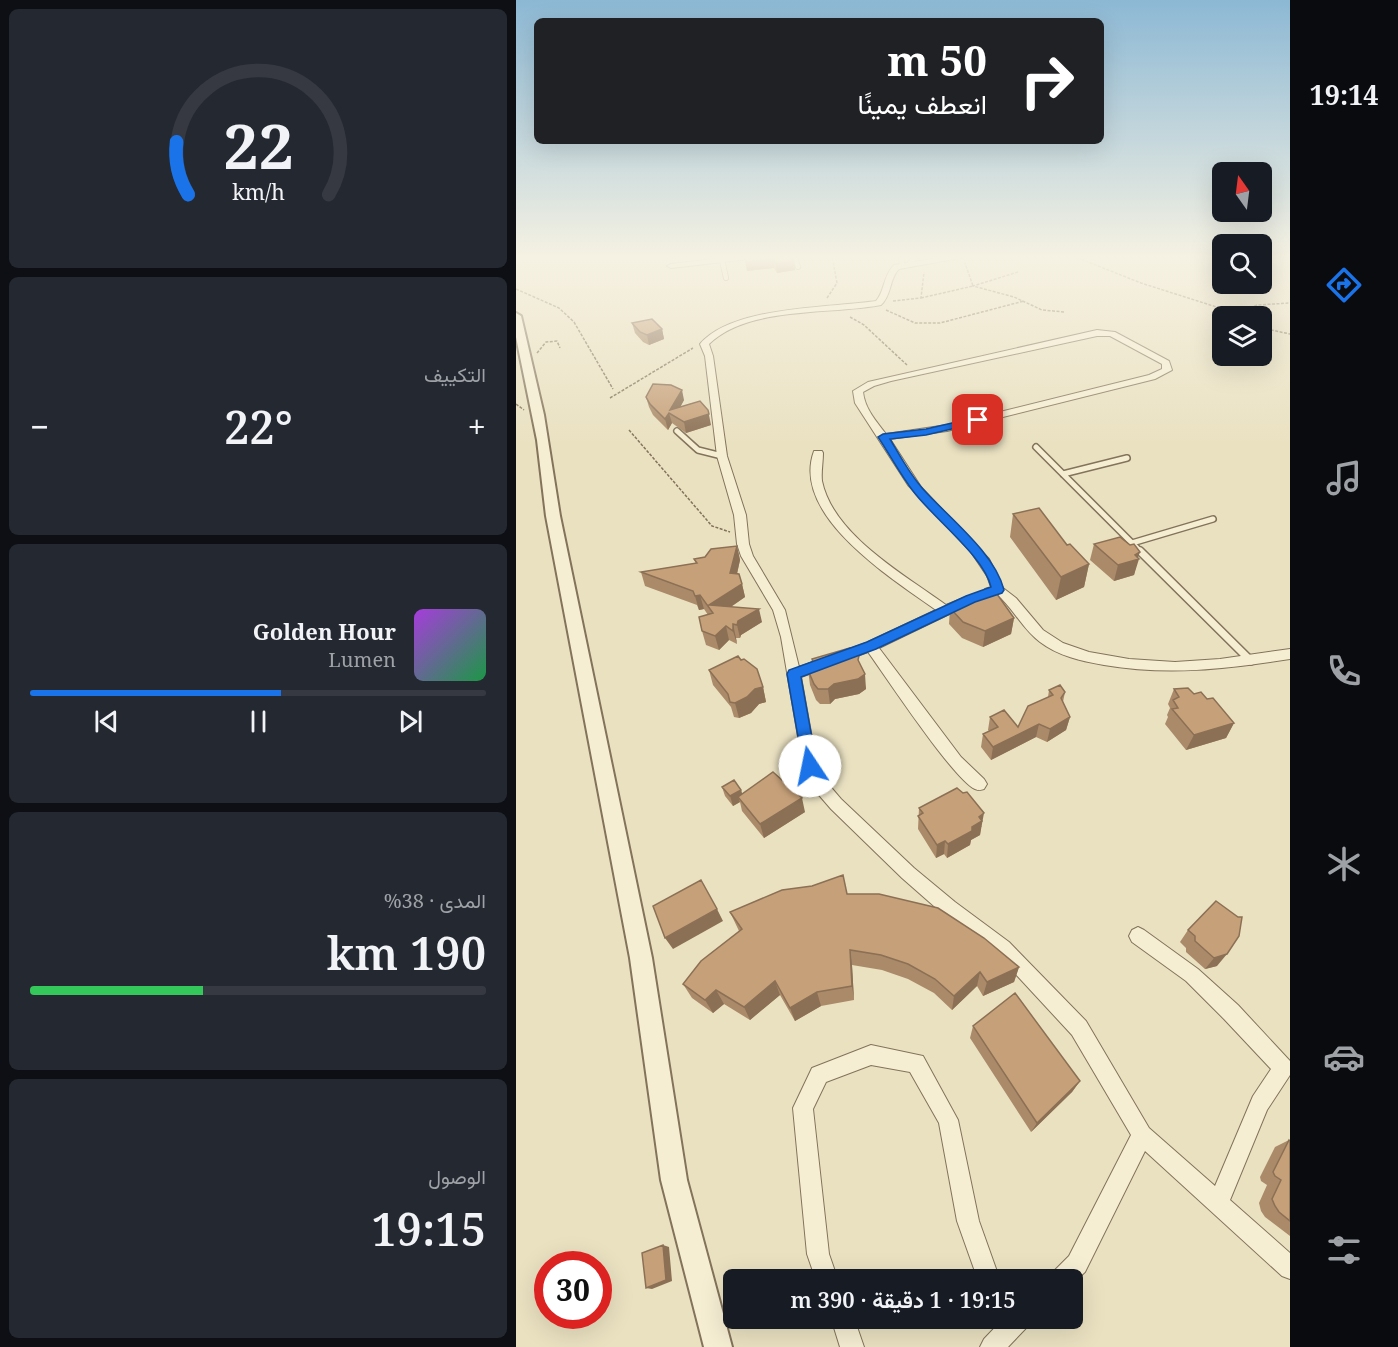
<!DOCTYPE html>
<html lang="ar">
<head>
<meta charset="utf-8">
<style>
  body { margin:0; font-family:"Noto Serif",Vazirmatn,serif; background:#242831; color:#f1f3f6; direction:rtl; height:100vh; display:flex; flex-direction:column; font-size:22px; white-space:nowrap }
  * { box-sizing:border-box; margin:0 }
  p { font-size:20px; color:#9ea1a6 }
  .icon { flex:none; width:33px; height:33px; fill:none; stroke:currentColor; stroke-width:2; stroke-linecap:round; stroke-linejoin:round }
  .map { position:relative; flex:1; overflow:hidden; direction:ltr }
  .panel { display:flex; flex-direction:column; gap:9px; padding:9px; background:#0d0f14; width:516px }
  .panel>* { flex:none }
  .top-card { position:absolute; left:18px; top:18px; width:570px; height:126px; border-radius:9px; box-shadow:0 6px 24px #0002; direction:rtl; background:#202124; color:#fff; overflow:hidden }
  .needle { width:39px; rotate:346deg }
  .tools { position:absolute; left:696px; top:162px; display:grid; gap:12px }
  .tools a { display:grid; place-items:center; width:60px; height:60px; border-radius:9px; background:#171b24; box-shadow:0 6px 24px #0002; font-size:30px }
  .speed { position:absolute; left:18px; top:1251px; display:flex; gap:12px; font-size:30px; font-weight:700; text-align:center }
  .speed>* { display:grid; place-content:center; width:78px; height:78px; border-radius:50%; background:#171b24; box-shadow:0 6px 24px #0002; line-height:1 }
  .speed .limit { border:9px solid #d22; background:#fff; color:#111 }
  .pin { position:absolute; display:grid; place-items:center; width:51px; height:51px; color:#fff; margin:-26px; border-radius:12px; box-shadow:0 3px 9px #0006 }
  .me { position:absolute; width:66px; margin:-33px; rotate:349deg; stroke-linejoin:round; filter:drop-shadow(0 0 4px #0008) }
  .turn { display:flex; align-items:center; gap:21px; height:126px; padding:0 18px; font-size:27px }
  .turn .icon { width:78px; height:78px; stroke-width:2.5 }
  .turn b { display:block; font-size:42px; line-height:51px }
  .big { font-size:45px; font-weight:600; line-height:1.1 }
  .panel .card { flex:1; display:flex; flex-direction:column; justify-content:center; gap:9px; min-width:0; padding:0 21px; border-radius:9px; background:#242831 }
  .panel .dial { align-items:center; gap:0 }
  .dial svg { height:156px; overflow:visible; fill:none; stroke:#363941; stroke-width:7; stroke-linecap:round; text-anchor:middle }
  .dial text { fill:#f1f3f6; stroke:none }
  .song { display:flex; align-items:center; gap:18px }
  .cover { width:72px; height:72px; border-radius:9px; background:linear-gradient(135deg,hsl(280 70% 55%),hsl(140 70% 35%)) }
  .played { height:6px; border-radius:3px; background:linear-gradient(90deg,#1a73e8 55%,#363941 55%) }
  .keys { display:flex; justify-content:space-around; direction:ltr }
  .heat { display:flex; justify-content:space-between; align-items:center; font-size:33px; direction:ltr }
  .charge { height:9px; border-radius:4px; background:linear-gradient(90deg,#34c759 38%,#363941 0) }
  .trip { position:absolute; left:207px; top:1269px; width:360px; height:60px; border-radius:9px; background:#171b24; box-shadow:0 6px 24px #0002; font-weight:600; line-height:60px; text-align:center; direction:rtl }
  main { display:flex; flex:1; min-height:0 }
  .tabs { display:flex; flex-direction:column; width:108px; justify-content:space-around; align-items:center; background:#090b0e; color:#9ea1a6 }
  .tabs .icon { width:42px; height:42px }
  .tabs .on { color:#1a73e8 }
  .tabs b { font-size:27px; color:#f1f3f6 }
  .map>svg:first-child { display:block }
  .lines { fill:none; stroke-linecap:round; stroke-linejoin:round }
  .service-far2-casing { stroke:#82735a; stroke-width:6 }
  .service-far1-casing { stroke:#82735a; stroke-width:8 }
  .service-casing { stroke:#82735a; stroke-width:10 }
  .minor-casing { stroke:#82735a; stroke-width:2 }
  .tertiary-casing { stroke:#82735a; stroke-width:4 }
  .path { stroke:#82735a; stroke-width:1.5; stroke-dasharray:3 1.5; stroke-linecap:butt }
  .service-far2 { stroke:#f6eed3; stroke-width:4.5 }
  .service-far1 { stroke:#f6eed3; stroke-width:5 }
  .service { stroke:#f6eed3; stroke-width:7 }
  .minor { fill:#f6eed3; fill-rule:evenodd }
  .tertiary { fill:#f6eed3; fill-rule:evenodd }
  .wall { fill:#aa8a68 }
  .shaded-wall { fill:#8b7055 }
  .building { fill:#c6a079; stroke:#8b7055; stroke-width:1.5 }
  .route { fill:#1a73e8; stroke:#114b97; stroke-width:1.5 }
</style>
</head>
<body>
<main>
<nav class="tabs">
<b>19:14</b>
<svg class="icon on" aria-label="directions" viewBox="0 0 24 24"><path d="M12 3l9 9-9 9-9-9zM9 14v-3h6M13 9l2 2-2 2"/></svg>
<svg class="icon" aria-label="music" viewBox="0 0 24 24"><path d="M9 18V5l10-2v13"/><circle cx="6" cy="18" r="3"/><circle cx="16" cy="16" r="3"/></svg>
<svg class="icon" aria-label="phone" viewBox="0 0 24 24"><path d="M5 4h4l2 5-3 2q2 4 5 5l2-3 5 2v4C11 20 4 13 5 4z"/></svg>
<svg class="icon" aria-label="climate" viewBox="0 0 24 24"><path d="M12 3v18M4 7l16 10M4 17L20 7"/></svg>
<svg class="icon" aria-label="car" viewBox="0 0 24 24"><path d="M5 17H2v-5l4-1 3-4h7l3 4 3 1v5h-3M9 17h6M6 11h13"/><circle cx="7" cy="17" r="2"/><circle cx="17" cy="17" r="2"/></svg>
<svg class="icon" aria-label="filters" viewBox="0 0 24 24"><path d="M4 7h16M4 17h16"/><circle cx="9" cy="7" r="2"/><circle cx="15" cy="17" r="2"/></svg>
</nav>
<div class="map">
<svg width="774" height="1347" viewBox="0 0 774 1347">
  <rect width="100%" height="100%" fill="#eae1c1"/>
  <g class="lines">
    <g class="service-far2-casing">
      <path id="service-far2" d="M278,256L282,267
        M385,256L386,265
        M206,260L210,278
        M393,264L400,256"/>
    </g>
    <g class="service-far1-casing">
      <path id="service-far1" d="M161,431L182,450L206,456
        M520,447L626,553
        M547,474L611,458
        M616,543L697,519"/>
    </g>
    <g class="service-casing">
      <path id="service" d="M624,551L735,661"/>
    </g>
    <g class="minor-casing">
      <path id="minor" d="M223,256H246L242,258L155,268L151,266L155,264Z
        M437,256H455L383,269C373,279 376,295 365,305C313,315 232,306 193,344L197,356L211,456L230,515L233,544L237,556L269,610L283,667L350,643L420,610C377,579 274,516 298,451H306L307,453C307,462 305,472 306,481C317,535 389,575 430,605L450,597L456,601L454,604L363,648L445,757L468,779L471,784L468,789C464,790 464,791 459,789C438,780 370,677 352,652L285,677L301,766L307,778L325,799L398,868L439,902L493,942L570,1021L633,1128L699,1186L737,1096L755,1069L708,1019L670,981L616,942L613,936L616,930L622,927L628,930L682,969L722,1005L774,1061V1075L751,1110L714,1200L774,1253V1279L766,1276L629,1151L569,1272L556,1284V1280H534L537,1272L553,1256L615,1135L556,1035L481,954L427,914L386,878L315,809L296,787L287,766L265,637L257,610L225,556L221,544L218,515L201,456L189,356L184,344C216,306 312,308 360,301C369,291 367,276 378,265Z
        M581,330L599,332L653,361L656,370L639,379L431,431L374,439L405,487L473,559L487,588L500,598L527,630L547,643L573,652L613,659L659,662L704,659L774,649V659C711,669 652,676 588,665C566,661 542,656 524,642C508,630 499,612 485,598L480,595H469L467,592L469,589L475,587L471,576L455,552L392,485L339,403L337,391L352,382ZM581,336H594L646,364V369L633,375L431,425L370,434C360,421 349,409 347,392L358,386L375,381Z
        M355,1045L407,1056L442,1120L463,1221L484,1280H462L441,1221L423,1123L394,1072L355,1065L310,1082L297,1109L313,1254L322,1280H300L291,1254L277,1108L296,1068Z
        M315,1318H338L348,1347H324Z
        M488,1318H515L512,1326L492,1347H464L468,1339Z"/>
    </g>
    <g class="tertiary-casing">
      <path id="tertiary" d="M0,313L5,316L28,415L44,516L136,958L171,1180L216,1347H188L145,1180L114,958L30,516L21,440L0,337Z"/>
    </g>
    <path class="path" d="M557,256L625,283L710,310L718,316
      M502,272L457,286L498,297L526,310L549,312
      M0,289L43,308L58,322L97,389
      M311,298L321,283L316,256
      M405,298L457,286L449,263
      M377,301L405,298L408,272
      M370,310L399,323H424L508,301
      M718,316L741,305L774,303
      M334,317L348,325L391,365
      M746,328L774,334
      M21,353L30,342L41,341L44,348
      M94,398L177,348
      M0,404L8,410
      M113,430L196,526L214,532"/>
    <use href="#service-far2" class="service-far2"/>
    <use href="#service-far1" class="service-far1"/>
    <use href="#service" class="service"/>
    <use href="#minor" class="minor"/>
    <use href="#tertiary" class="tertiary"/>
  </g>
  <path class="wall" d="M228,256L278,261L279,270L261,273L258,268L231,271Z
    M116,323L146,329L148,339L133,345L127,342L119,333Z
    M130,397L168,400L164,407L195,425L170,433L156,423L152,430L137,415L133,407Z
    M497,514L551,545L573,564L568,587L540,600L494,537Z
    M578,544L622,558L618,575L598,581L574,560Z
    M221,546L224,560L221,574L226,584L229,597L215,607L246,622L225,635L224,638H220L221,644L213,640L203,650L190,645L186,631L192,615L188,609L183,610L181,605L129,586L125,572L180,563L178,559L189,557Z
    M434,608L498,618L495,634L467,647L446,638L433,624Z
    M337,653L344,664L350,689L343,694L319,699L314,704H304L300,700L294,685L292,670L294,669L293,663L296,662V659Z
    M225,660L247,687L250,702L243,704L235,713L223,718L218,717L215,707L197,685L193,670Z
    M658,689L678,694L691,699L718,723L710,738L670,750L649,724L652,717L651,715L654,708L652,704Z
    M533,690L549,692L547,702L554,717L550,730L531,742L520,737L475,760L465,747L467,734L473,731L472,730L474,717L502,727L532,697Z
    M206,787L225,790L226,794L289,812L248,838L226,811L224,802L217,806L209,796Z
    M403,808L466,826L465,827L464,835L455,840L454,845L431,858L428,854L420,858L402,829Z
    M331,894L503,967L498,982L467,996L461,986L436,1010L418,993L392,979L366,970L336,965L338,1000L305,1006L279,1021L264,995L234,1020L208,1004L197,1013L176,998L167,984L223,931L214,912Z
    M700,901L701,966L689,969L670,952V948L664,942L672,930Z
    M457,1026L564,1081L556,1092L515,1132L454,1038Z
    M773,1140L774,1141V1236L749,1217L745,1211L743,1203L751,1185L745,1181L744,1177L759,1147Z"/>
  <path class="shaded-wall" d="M257,258L258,268L231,271L230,262Z
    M278,261L279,270L261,273L260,264Z
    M146,329L148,339L133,345L131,335Z
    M166,390L168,400L159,417L154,410Z
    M192,410L195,425L170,433L168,422Z
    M153,413L156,423L152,430L149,419Z
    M221,546L224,560L218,587L214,573Z
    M624,552L621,560L623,559L618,575L598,581L602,565Z
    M573,564L568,587L540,600L545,577Z
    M226,584L229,597L198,618L193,605Z
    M184,595L188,609L183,610L179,596Z
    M243,609L246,622L225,635L224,638L221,625L222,621Z
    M498,618L495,634L467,647L469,631Z
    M217,624L220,638L221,644L217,631Z
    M210,626L213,640L203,650L199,636Z
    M349,674L350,689L343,694L319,699L314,704L312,689L318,684Z
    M247,687L250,702L243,704L235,713L223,718L219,703L239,689Z
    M554,717L550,730L531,742L534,729Z
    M718,723L710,738L670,750L678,735Z
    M523,724L520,737L475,760L477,747Z
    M225,790L228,800L222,797L224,802L217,806L214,796Z
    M286,798L289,812L248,838L244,824Z
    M468,813L464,835L455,840L454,845L431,858L432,844L456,827L463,817Z
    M429,841L428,854L420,858L421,845Z
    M201,909L207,921L157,949L149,938Z
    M334,950L336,965L338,1000L336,986Z
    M711,954L701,966L689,969L698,958Z
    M503,967L498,982L467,996L471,982Z
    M464,972L461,986L436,1010L438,996Z
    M259,981L264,995L234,1020L228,1007Z
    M200,990L208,1004L197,1013L189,1000Z
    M301,992L305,1006L279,1021L274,1008Z
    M564,1081L556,1092L515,1132L521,1123Z
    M147,1245L153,1247L156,1281L136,1289L130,1288Z"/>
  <path class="building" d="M228,256H275L278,261L260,264L257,258L230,262Z
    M136,319L146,329L131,335L124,332L116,323Z
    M137,384L155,385L166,390L154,410L184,401L192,410L193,414L168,422L153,413L149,419L134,404L130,397Z
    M523,508L551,545L554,544L573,564L545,577L497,514Z
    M604,537L614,545L618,544L624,552L619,555L623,559L602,565L578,544Z
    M221,546L214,573L223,574L226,584L193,605L243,609L222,621L221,625L217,624V631L210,626L199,636L186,631L183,617L197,613L184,595L179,596L177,591L125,572L181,563L178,559L189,557L195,549Z
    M476,587L498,618L469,631L447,622L434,608Z
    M334,648L337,653L344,651L342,660L349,674L342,679L318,684L312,689H302L298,684L292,670L295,669L293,663L297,662L296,659Z
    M222,656L225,660L228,659L241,669L247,687L239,689L231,697L219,703L214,702L212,694L193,670Z
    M544,685L549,692L545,698L554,717L534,729L523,724L477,747L467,734L482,727L474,717L488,710L502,727L512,706L537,695L533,690Z
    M672,688L678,694L685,692L691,699L697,698L718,723L678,735L656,709L662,708L657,700L663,697L658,689Z
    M257,772L286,798L244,824L222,797Z
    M218,780L225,790L214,796L206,787Z
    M441,788L447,793L451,792L468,813L463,817L466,821L456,827V831L432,844L429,841L421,845L402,816L407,813L403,808Z
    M327,875L331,894H363L422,908L468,938L503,967L471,982L464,972L438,996L419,979L392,964L365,955L334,950L336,986L301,992L274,1008L259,981L228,1007L200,990L189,1000L167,984L185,961L226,929L214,912L266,890L296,886Z
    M185,880L201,909L149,938L137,906Z
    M700,901L722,917H726L723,936L711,954L698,958L679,941V936L672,930Z
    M499,993L564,1081L521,1123L457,1026Z
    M773,1140L774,1141V1221L763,1212L759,1206L756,1199L765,1180L759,1176L757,1172Z
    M147,1245L150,1280L130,1288L126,1253Z"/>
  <linearGradient id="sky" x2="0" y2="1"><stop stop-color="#8cb8d4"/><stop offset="0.58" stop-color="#f6f2e3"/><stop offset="1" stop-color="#f6f2e3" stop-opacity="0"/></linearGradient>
  <rect width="774" height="445" fill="url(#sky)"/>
  <path class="route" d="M462,417L466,418V422L410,435L374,439C384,456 394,475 407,489C432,517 479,553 488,590L486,593L459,602L360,649L285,677L301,766L299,771L294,773L288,771L271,674L273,670L351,642L450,596L475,587C468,556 417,518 397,491C384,474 374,455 362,437L367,434L410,429Z"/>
</svg>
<div class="tools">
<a><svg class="needle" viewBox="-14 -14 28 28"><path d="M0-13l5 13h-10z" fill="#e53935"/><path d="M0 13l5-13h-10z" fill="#9ea1a6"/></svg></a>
<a><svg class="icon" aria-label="search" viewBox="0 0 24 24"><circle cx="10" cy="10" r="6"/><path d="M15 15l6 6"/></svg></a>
<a><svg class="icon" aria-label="layers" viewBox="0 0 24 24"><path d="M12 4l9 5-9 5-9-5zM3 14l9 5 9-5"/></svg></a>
</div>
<div class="speed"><div class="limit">30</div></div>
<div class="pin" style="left:462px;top:420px;background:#d93025"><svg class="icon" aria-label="arrive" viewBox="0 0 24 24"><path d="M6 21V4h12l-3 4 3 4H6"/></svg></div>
<svg class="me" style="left:294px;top:766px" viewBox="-20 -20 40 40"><circle r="19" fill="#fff"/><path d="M0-13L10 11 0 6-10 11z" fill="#1a73e8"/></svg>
<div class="trip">19:15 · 1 دقيقة · 390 m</div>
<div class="top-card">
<div class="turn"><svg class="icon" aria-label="right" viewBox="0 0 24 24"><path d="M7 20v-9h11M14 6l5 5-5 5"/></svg><div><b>50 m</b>انعطف يمينًا</div></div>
</div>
</div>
<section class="panel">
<div class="card dial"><svg viewBox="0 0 100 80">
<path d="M14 69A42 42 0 1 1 86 69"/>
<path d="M14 69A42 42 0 0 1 8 42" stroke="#1a73e8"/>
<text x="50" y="56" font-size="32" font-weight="700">22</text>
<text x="50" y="72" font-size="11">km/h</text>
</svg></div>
<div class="card"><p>التكييف</p>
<div class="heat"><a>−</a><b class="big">22°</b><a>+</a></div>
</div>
<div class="card">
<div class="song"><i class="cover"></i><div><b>Golden Hour</b><p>Lumen</p></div></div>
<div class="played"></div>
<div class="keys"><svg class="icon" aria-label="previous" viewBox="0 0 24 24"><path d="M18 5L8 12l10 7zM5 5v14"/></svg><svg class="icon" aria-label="pause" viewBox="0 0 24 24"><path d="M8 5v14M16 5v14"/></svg><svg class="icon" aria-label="next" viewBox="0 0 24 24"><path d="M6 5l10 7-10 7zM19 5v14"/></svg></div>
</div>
<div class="card"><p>المدى · 38%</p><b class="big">190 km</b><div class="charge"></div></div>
<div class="card"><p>الوصول</p><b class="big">19:15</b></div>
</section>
</main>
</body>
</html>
